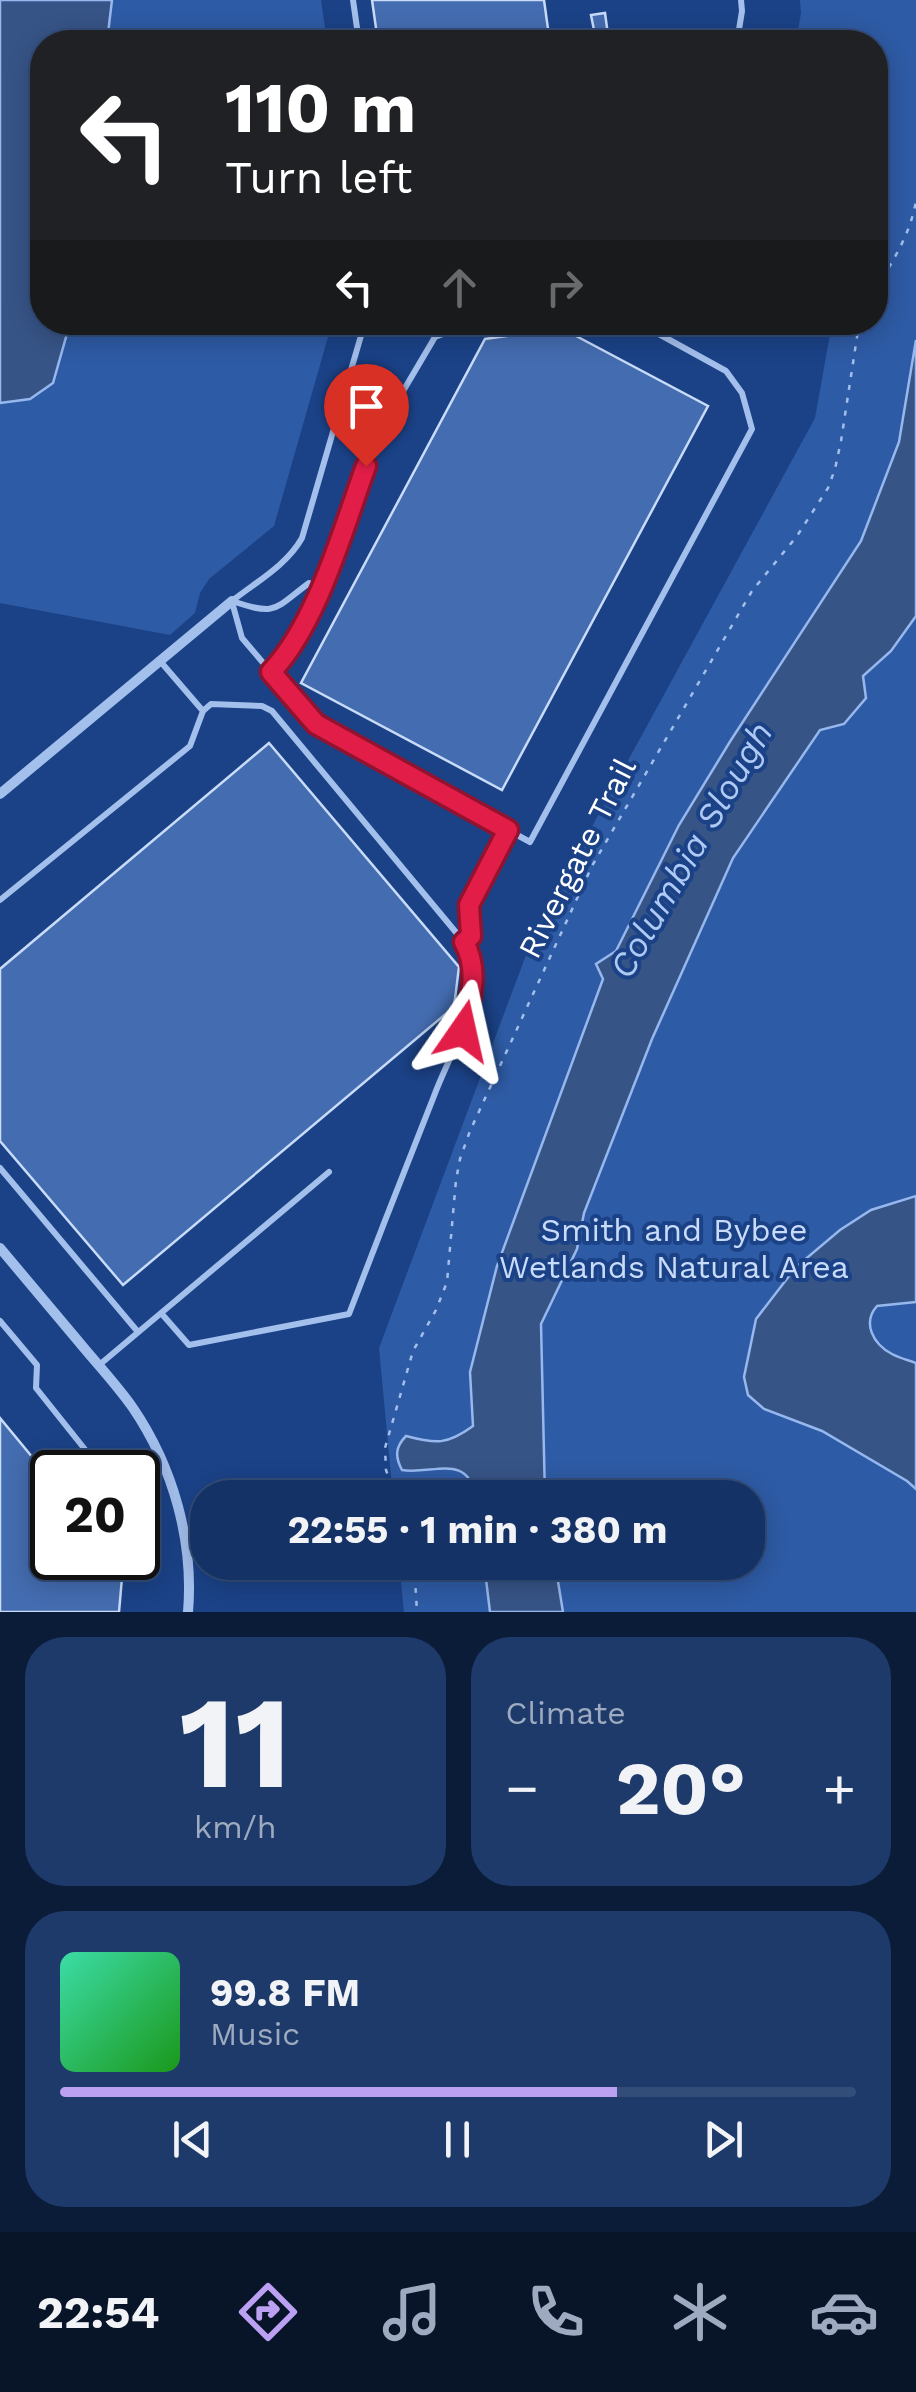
<!DOCTYPE html>
<html lang="en">
<head>
<meta charset="utf-8">
<style>
  body { margin:0; font-family:"Work Sans",sans-serif; background:#1d3a6b; color:#f1f3f6; height:100vh; display:flex; flex-direction:column; font-size:38px; white-space:nowrap }
  * { box-sizing:border-box; margin:0 }
  p { font-size:32px; color:#9daabf }
  .icon { flex:none; width:55px; height:55px; fill:none; stroke:currentColor; stroke-width:2; stroke-linecap:round; stroke-linejoin:round }
  .map { position:relative; height:1612px; overflow:hidden }
  .sheet { display:flex; flex-direction:column; gap:25px; padding:25px; background:#0b1c38; flex:1 }
  .sheet>* { flex:none }
  .guide { position:absolute; left:30px; top:30px; width:858px; height:305px; border-radius:40px; box-shadow:0 5px 25px #0003,0 0 0 2px #334d79; background:#202124; color:#fff; overflow:hidden }
  .speed { position:absolute; left:30px; top:1450px; display:flex; gap:20px; font-size:50px; font-weight:700; text-align:center }
  .speed>* { display:grid; place-content:center; width:130px; height:130px; border-radius:50%; background:#143265; box-shadow:0 5px 25px #0003,0 0 0 2px #334d79; line-height:1 }
  .speed .limit { border:5px solid #111; border-radius:15px; background:#fff; color:#111 }
  .pin { position:absolute; display:grid; place-items:center; width:85px; height:85px; color:#fff; margin:-102px -42px; border-radius:50% 50% 50% 0; rotate:-45deg; box-shadow:0 0 10px #0007 }
  .pin .icon { rotate:45deg }
  .me { position:absolute; width:110px; margin:-55px; rotate:11deg; stroke-linejoin:round; filter:drop-shadow(0 0 8px #0008) }
  .turn { display:flex; align-items:center; gap:35px; height:210px; padding:0 30px; font-size:45px }
  .turn .icon { width:130px; height:130px; stroke-width:2.5 }
  .turn b { display:block; font-size:70px; line-height:85px }
  .lanes { display:flex; align-items:center; height:95px; padding:0 30px; background:#0003; justify-content:center; gap:50px; direction:ltr }
  .lanes .off { opacity:.35 }
  .big { font-size:75px; font-weight:700; line-height:1.1 }
  .sheet .card { flex:1; display:flex; flex-direction:column; justify-content:center; gap:15px; min-width:0; padding:0 35px; border-radius:40px; background:#1d3a6b }
  .sheet .dial { align-items:center; gap:0 }
  .dial b { font-size:130px; line-height:1 }
  .song { display:flex; align-items:center; gap:30px }
  .cover { width:120px; height:120px; border-radius:15px; background:linear-gradient(135deg,hsl(160 70% 55%),hsl(120 70% 35%)) }
  .played { height:10px; border-radius:5px; background:linear-gradient(90deg,#bca0f2 70%,#334d79 70%) }
  .keys { display:flex; justify-content:space-around; direction:ltr }
  .heat { display:flex; justify-content:space-between; align-items:center; font-size:55px; direction:ltr }
  .sheet .tiles { flex:1; display:grid; gap:25px; grid-template-columns:1fr 1fr }
  .card:last-child { grid-column:span 2 }
  .trip { position:absolute; left:190px; top:1480px; width:575px; height:100px; border-radius:40px; background:#143265; box-shadow:0 5px 25px #0003,0 0 0 2px #334d79; font-weight:700; line-height:100px; text-align:center }
  .tab-bar { display:flex; height:160px; justify-content:space-around; align-items:center; background:#081428; color:#9daabf }
  .tab-bar .icon { width:70px; height:70px }
  .tab-bar .selected { color:#bca0f2 }
  .tab-bar b { font-size:45px; color:#f1f3f6 }
  .map>svg:first-child { display:block }
  .green { fill:#2e5ba5 }
  .water { fill:#375487; stroke:#96b8ee; stroke-width:2.5 }
  .building { fill:#446cb0; stroke:#c8dbf9; stroke-width:2.5 }
  .lines { fill:none; stroke-linecap:round; stroke-linejoin:round }
  .path { stroke:#a3bfec; stroke-width:2.5; stroke-dasharray:5 8; stroke-linecap:butt }
  .lane { stroke:#a3bfec; stroke-width:6 }
  .street { stroke:#a3bfec; stroke-width:10 }
  .route-casing { stroke:#92132f; stroke-width:25 }
  .route { stroke:#e11d48; stroke-width:18 }
  .labels { text-anchor:middle; stroke-width:8; stroke-linejoin:round; paint-order:stroke }
  .street-label { font-size:32px; fill:#fff; stroke:#1b4287 }
  .park-label { font-size:32px; fill:#c8dbf9; stroke:#1b4287 }
  .water-label { font-size:35px; font-style:italic; fill:#aec9f3; stroke:#1b4287 }
</style>
</head>
<body>
<div class="map">
<svg width="916" height="1612" viewBox="0 0 916 1612">
  <rect width="100%" height="100%" fill="#1b4287"/>
  <path class="green" d="M0,0H321L327,42H42V322L332,323L274,526L209,579L200,593L195,613L170,635L0,603Z
    M800,0H916V1612H404L399,1563L748,1562V1498L393,1497L379,1348L535,931L815,418L832,323L875,322V42H796L801,13Z"/>
  <path class="water" d="M0,0H112L107,42H42V322L70,323L53,383L30,399L0,403Z
    M916,340V616L891,651L863,676L866,698L844,724L820,730L733,858L652,1039L584,1213L577,1249L541,1324L545,1497H475C469,1452 432,1475 402,1470C395,1457 395,1447 406,1436C436,1444 447,1445 473,1426L470,1372L497,1266L603,979L596,964L616,951L679,825L731,740L861,541L899,442Z
    M916,1196V1302L877,1306C862,1323 873,1344 892,1354C899,1358 908,1360 916,1363V1489L907,1481L822,1431L764,1409L748,1395L744,1377L756,1319L796,1267L840,1230L871,1210Z
    M484,1563H555L563,1612H490Z"/>
  <path class="building" d="M372,0H544L549,36L594,30L591,15L605,13L609,42H378Z
    M561,328L708,406L502,790L301,683L485,339Z
    M269,743L459,967L454,1007L123,1285L0,1141V969Z
    M0,1418L52,1481V1558H116L123,1566L119,1612H0Z"/>
  <g class="lines">
    <path class="path" d="M875,290C893,261 910,235 916,201
      M396,1498L386,1470L385,1448L413,1351L436,1310L447,1282L456,1180L460,1159L470,1131L592,866L752,591L797,536L828,488L835,469L841,441L857,337L861,322
      M414,1562L417,1612"/>
    <path class="lane" d="M353,0L359,42
      M737,42L742,11L741,0
      M232,601C256,582 287,565 302,538L365,322
      M232,601C277,616 273,610 309,583L321,589
      M232,602L242,638L316,725L530,842L752,429L742,393L726,371L637,322
      M160,661L203,711
      M271,672L286,656L321,589L376,437L435,337L474,322
      M0,900L190,746L203,711L211,704L262,706L272,711L464,942C474,961 475,981 470,1002C463,1036 446,1064 434,1096C405,1169 377,1241 349,1314L189,1345L161,1313
      M464,942L471,936L469,905L508,830
      M0,1168L138,1332
      M0,1321L37,1365L36,1388L103,1472
      M98,1366L329,1172
      M116,1472L157,1451"/>
    <path class="street" d="M0,794L232,601
      M0,1248C26,1279 53,1311 79,1342C97,1364 117,1385 133,1408C173,1467 194,1541 188,1612"/>
  </g>
  <g class="lines">
    <g class="route-casing">
      <path id="route" d="M366,466C343,529 317,624 271,672L316,724L508,830L469,905L471,936L464,942C480,971 470,1001 463,1031"/>
    </g>
    <use href="#route" class="route"/>
  </g>
  <g class="labels">
    <g class="street-label">
      <text transform="translate(577 858) rotate(-63)" y="11">Rivergate Trail</text>
    </g>
    <g class="park-label">
      <text x="674" y="1241">Smith and Bybee<tspan x="674" dy="37">Wetlands Natural Area</tspan></text>
    </g>
    <g class="water-label">
      <text transform="translate(691 850) rotate(-60)" y="12">Columbia Slough</text>
    </g>
  </g>
</svg>
<div class="speed"><div class="limit">20</div></div>
<div class="pin" style="left:366px;top:466px;background:#d93025"><svg class="icon" aria-label="arrive" viewBox="0 0 24 24"><path d="M6 21V4h12l-3 4 3 4H6"/></svg></div>
<svg class="me" style="left:463px;top:1031px" viewBox="-20 -20 40 40"><path d="M0-17L14 15 0 8-14 15z" fill="#e11d48" stroke="#fff" stroke-width="4"/></svg>
<div class="trip">22:55 · 1 min · 380 m</div>
<div class="guide">
<div class="turn"><svg class="icon" aria-label="left" viewBox="0 0 24 24"><path d="M17 20v-9H6M10 6l-5 5 5 5"/></svg><div><b>110 m</b>Turn left</div></div>
<div class="lanes"><svg class="icon" aria-label="left" viewBox="0 0 24 24"><path d="M17 20v-9H6M10 6l-5 5 5 5"/></svg><svg class="icon off" aria-label="ahead" viewBox="0 0 24 24"><path d="M12 20V5M6 11l6-6 6 6"/></svg><svg class="icon off" aria-label="right" viewBox="0 0 24 24"><path d="M7 20v-9h11M14 6l5 5-5 5"/></svg></div>
</div>
</div>
<section class="sheet">
<div class="tiles">
<div class="card dial"><b>11</b><p>km/h</p></div>
<div class="card"><p>Climate</p>
<div class="heat"><a>−</a><b class="big">20°</b><a>+</a></div>
</div>
<div class="card">
<div class="song"><i class="cover"></i><div><b>99.8 FM</b><p>Music</p></div></div>
<div class="played"></div>
<div class="keys"><svg class="icon" aria-label="previous" viewBox="0 0 24 24"><path d="M18 5L8 12l10 7zM5 5v14"/></svg><svg class="icon" aria-label="pause" viewBox="0 0 24 24"><path d="M8 5v14M16 5v14"/></svg><svg class="icon" aria-label="next" viewBox="0 0 24 24"><path d="M6 5l10 7-10 7zM19 5v14"/></svg></div>
</div>
</div>
</section>
<nav class="tab-bar">
<b>22:54</b>
<svg class="icon selected" aria-label="directions" viewBox="0 0 24 24"><path d="M12 3l9 9-9 9-9-9zM9 14v-3h6M13 9l2 2-2 2"/></svg>
<svg class="icon" aria-label="music" viewBox="0 0 24 24"><path d="M9 18V5l10-2v13"/><circle cx="6" cy="18" r="3"/><circle cx="16" cy="16" r="3"/></svg>
<svg class="icon" aria-label="phone" viewBox="0 0 24 24"><path d="M5 4h4l2 5-3 2q2 4 5 5l2-3 5 2v4C11 20 4 13 5 4z"/></svg>
<svg class="icon" aria-label="climate" viewBox="0 0 24 24"><path d="M12 3v18M4 7l16 10M4 17L20 7"/></svg>
<svg class="icon" aria-label="car" viewBox="0 0 24 24"><path d="M5 17H2v-5l4-1 3-4h7l3 4 3 1v5h-3M9 17h6M6 11h13"/><circle cx="7" cy="17" r="2"/><circle cx="17" cy="17" r="2"/></svg>
</nav>
</body>
</html>
